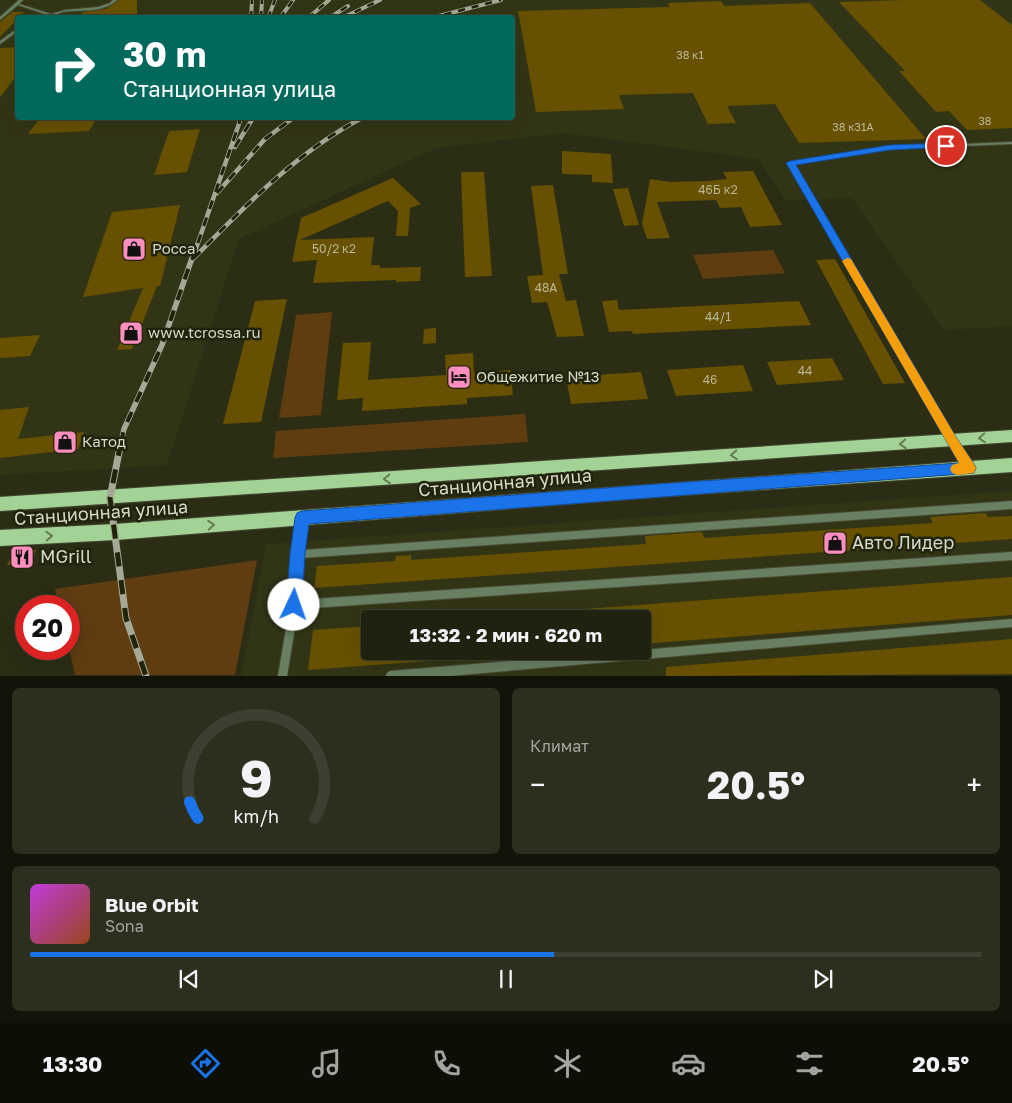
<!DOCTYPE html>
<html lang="ru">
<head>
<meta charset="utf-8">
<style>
  body { margin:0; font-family:"Golos Text",sans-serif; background:#2d2f1e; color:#f1f3f6; height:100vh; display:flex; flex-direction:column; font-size:19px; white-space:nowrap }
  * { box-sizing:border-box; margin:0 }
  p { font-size:16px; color:#a2a49f }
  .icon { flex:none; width:28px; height:28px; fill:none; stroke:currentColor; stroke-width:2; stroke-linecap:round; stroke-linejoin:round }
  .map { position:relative; height:676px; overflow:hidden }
  .details { display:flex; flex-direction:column; gap:12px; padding:12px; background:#121309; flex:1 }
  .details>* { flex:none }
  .banner { position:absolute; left:15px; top:15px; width:500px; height:105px; border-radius:5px; box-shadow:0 5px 20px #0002,0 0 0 1px #3d3f30; background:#00695c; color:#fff; overflow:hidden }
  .speed { position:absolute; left:15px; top:595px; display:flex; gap:10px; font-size:25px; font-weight:700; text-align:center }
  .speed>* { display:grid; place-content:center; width:65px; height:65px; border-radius:50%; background:#202210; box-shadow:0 5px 20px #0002,0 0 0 1px #3d3f30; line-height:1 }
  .speed .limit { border:8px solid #d22; background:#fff; color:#111 }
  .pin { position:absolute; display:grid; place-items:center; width:42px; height:42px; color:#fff; margin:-21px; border:2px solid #fff; border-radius:50%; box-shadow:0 1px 5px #0007 }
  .me { position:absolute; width:55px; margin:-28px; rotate:3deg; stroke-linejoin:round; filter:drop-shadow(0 0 4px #0008) }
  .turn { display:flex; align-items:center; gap:18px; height:105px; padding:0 25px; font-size:22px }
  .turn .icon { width:65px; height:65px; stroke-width:2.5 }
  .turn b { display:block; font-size:35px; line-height:42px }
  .big { font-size:38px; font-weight:700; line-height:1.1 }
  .details .widget { flex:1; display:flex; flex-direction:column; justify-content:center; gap:8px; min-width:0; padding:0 18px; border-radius:8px; background:#2d2f1e }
  .details .dial { align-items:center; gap:0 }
  .dial svg { height:130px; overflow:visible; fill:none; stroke:#3d3f30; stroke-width:7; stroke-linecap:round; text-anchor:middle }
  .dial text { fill:#f1f3f6; stroke:none }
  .song { display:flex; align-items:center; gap:15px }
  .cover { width:60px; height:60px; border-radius:8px; background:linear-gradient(135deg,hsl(290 70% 55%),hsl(20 70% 35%)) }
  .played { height:5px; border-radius:2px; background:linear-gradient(90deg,#1a73e8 55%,#3d3f30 55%) }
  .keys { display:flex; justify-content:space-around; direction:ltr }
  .heat { display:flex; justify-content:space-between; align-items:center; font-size:28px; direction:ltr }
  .details .tiles { flex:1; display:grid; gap:12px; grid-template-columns:1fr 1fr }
  .widget:last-child { grid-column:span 2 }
  .trip { position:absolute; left:361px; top:610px; width:290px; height:50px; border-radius:5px; background:#202210; box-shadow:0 5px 20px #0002,0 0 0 1px #3d3f30; font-weight:700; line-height:50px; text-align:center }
  .tabs { display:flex; height:80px; justify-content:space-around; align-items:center; background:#0d0e06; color:#a2a49f }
  .tabs .icon { width:35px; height:35px }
  .tabs .current { color:#1a73e8 }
  .tabs b { font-size:22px; color:#f1f3f6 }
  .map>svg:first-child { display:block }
  .built { fill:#323515; fill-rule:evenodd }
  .green { fill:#603c11 }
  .building { fill:#675100 }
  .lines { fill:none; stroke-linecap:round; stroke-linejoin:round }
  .lane-casing { stroke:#464932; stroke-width:2 }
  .primary-casing { stroke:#464932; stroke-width:2 }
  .lane { fill:#687f61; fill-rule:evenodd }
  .primary { fill:#a3d296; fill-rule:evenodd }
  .rail-far3-casing { stroke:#a5a896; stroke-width:4 }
  .rail-far2-casing { stroke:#a5a896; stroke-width:4.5 }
  .rail-far1-casing { stroke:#a5a896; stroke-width:5.5 }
  .rail-casing { stroke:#a5a896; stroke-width:7 }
  .rail-far3 { stroke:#21240b; stroke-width:2.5; stroke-dasharray:7; stroke-linecap:butt }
  .rail-far2 { stroke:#21240b; stroke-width:3; stroke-dasharray:9; stroke-linecap:butt }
  .rail-far1 { stroke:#21240b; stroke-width:4; stroke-dasharray:11; stroke-linecap:butt }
  .rail { stroke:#21240b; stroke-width:5; stroke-dasharray:14; stroke-linecap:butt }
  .oneway { stroke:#627b50 }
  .route { fill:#1a73e8; stroke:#114b97 }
  .slow { fill:#f59e0b }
  .labels { text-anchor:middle; stroke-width:5; stroke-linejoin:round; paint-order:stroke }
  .far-number-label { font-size:11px; fill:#bab697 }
  .number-label { font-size:12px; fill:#bab697 }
  .poi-label { font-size:15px; fill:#d5d8c9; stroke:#21240b; text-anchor:start }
  .near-street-label { font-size:18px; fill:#d5d8c9; stroke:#21240b }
  .near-poi-label { font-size:18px; fill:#d5d8c9; stroke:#21240b; text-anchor:start }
</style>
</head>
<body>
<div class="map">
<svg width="1012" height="676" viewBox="0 0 1012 676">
  <rect width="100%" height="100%" fill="#2b2e15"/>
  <path class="built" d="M0,0H1012V326L944,330L852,198L786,201L758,159L564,133L436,148L239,239L167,465L0,475ZM18,18H512V118H18Z
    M1012,491V675L241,676L266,544ZM370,619H642V651H370Z"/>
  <path class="green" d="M773,250L785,273L703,279L693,255Z
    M332,312L321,415L279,418L296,315Z
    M525,414L528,442L273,458L276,431Z
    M257,560L235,675H75L69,648V606H59L55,589Z"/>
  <path class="building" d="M119,0H137V18H79L83,12L106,9Z
    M905,0H980L1012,25V128L967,130L949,111L936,112L899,71H905L839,2Z
    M721,1L724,6L810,3L926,139L799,143L775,104L727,106L736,123L708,124L693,93L619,95L624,109L536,112L518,11L670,7L668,3Z
    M12,12H24L0,37V22Z
    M18,47V74L0,97V48Z
    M40,118H97L89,131L28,134Z
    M200,129L187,172L154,175L169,131Z
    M562,151L611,154L613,183L592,182V175L562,174Z
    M753,171L782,225L750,227L741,207L720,208L716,200L657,202L670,238L647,239L642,224L650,179L671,182L708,181L727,179L723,172Z
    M461,172H484L492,276L465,277Z
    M393,178L421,204L410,208L408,236H396L398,211L388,201L300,240L374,237L371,265H380V268L421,267L420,281L396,282V280L313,283L317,260L292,262L301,218Z
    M553,185L568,274H559L566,301L576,300L584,336L557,337L547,302L532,303L527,276L543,275L531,186Z
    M628,188L639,225L624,226L613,189Z
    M180,205L160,286H157L132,349L117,350L143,288L83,297L112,212Z
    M835,259L905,383L883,384L816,260Z
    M287,299L261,422L223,424L255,301Z
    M617,300L619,310L799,301L811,325L633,334L632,331L609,332L602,301Z
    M436,328V343L423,344L424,329Z
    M40,335L30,356L0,358V338Z
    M371,342L368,380L446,375L445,355L473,353L474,373L510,370L513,395L467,398V404L362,411L363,398L337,400L343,343Z
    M832,358L844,380L777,385L767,362Z
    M743,365L753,391L676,396L667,370Z
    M641,372L648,399L571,404L566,377Z
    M29,407L18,439L84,432L78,449L0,458V410Z
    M985,513L988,517L1012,516V539L314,588L317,566L395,561L396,556L411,555V560L646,544L645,536L702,532L704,538L933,523L930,517Z
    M36,550L30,564L7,565L14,551Z
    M1012,577V615L642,644V619H572V610Z
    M370,626V651H442V660L308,670L313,630Z
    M1012,639V674L666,676V667Z"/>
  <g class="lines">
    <g class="lane-casing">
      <path id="lane" d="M19,0H23L19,4L51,14L65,10L98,7L110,3L113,0H117C102,14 81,9 63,12C56,14 51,18 44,18L48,15L18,5L0,20V17Z
        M18,28V31L0,44V41Z
        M1012,142V144L890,149L793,164L954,438L972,466L973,468L972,470L969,471L966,470L948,442L788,163L790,162L890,147Z
        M1012,501V509L301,558L298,600L1012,552V560L298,609L287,676H278L290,605L293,554L298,518L299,515L302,514L305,515L306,518L302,550Z
        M1012,619V627L449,676H386L387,673L390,671L629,651H642V650Z"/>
    </g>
    <g class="primary-casing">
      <path id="primary" d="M1012,430V442L0,511V497Z
        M1012,458V472L644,498L115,540L0,546V530L115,524Z"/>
    </g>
    <use href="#lane" class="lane"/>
    <use href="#primary" class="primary"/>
    <g class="rail-far3-casing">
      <path id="rail-far3" d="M251,18L252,0
        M261,18L262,0
        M268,18L275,0
        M280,18L293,0
        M308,18L329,0
        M329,18L348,6
        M342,18L380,0
        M431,18L501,0"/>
    </g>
    <g class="rail-far2-casing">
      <path id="rail-far2" d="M235,147L253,118
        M217,193L265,139L293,118
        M194,258C245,206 297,152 362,118
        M192,260L241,118"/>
    </g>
    <g class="rail-far1-casing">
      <path id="rail-far1" d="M121,443L124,429L162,345L192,258"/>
    </g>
    <g class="rail-casing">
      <path id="rail" d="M121,442L110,498L126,618L146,676"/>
    </g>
    <use href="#rail-far3" class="rail-far3"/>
    <use href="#rail-far2" class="rail-far2"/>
    <use href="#rail-far1" class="rail-far1"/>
    <use href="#rail" class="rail"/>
  </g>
  <defs><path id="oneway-chevron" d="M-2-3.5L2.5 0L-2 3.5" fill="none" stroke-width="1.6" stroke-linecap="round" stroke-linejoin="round" transform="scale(1.25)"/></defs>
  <g class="oneway">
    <use href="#oneway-chevron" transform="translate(982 438) rotate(176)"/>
    <use href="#oneway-chevron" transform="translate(903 444) rotate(176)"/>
    <use href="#oneway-chevron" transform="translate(734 455) rotate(176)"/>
    <use href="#oneway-chevron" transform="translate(387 479) rotate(176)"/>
    <use href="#oneway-chevron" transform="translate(211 525) rotate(-4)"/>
    <use href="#oneway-chevron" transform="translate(49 536) rotate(-3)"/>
  </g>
  <path class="route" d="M946,143L949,144V147L890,150L796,165L956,437L974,464L976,468L974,473L309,524L305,554L302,605L300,610L294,613L289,610L286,605L290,554L295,518L297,513L302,511L644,485L959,463L786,163L790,161L890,145Z"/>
  <path class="slow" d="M847,258L851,259L956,437L974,464L976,468L974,473L957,475L952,473L950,469L952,465L959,463L842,261Z"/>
  <defs>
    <g id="shop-square" transform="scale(1.25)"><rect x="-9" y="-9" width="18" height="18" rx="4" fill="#fd8ebf" stroke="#21240b"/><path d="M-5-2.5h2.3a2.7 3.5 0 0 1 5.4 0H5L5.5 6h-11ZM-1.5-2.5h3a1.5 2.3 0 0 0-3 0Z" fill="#111"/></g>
    <g id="hotel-square" transform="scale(1.25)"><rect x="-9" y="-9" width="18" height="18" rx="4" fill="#fd8ebf" stroke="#21240b"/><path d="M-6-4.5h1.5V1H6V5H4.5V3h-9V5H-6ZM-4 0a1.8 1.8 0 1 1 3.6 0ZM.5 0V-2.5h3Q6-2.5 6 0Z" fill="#111"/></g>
    <g id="restaurant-square" transform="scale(1.25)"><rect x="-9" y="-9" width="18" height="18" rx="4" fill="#fd8ebf" stroke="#21240b"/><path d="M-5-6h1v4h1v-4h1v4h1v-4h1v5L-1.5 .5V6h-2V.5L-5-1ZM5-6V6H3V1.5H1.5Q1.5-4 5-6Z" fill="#111"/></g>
  </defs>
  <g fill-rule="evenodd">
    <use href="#shop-square" x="134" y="249"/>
    <use href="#shop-square" x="131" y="333"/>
    <use href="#hotel-square" x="459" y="377"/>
    <use href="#shop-square" x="65" y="442"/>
    <use href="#shop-square" x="835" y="543"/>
    <use href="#restaurant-square" x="22" y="557"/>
  </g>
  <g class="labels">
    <g class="far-number-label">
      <text x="690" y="59">38 к1</text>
      <text x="985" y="125">38</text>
      <text x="853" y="131">38 к31А</text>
    </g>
    <g class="number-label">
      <text x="718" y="194">46Б к2</text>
      <text x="334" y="253">50/2 к2</text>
      <text x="546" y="292">48А</text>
      <text x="718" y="321">44/1</text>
      <text x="805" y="375">44</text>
      <text x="710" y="384">46</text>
    </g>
    <g class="poi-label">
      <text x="152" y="254">Росса</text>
      <text x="148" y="338">www.tcrossa.ru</text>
      <text x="476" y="382">Общежитие №13</text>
      <text x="82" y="447">Катод</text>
    </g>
    <g class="near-street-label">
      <text transform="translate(505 483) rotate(-5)" y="6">Станционная улица</text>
      <text transform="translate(101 513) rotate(-4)" y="6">Станционная улица</text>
    </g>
    <g class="near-poi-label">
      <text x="852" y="549">Авто Лидер</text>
      <text x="40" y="563">MGrill</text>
    </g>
  </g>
</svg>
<div class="speed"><div class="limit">20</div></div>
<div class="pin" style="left:946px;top:146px;background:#d93025"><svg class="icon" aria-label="arrive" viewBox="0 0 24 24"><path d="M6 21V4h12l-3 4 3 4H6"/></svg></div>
<svg class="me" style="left:294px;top:605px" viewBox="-20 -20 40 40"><circle r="19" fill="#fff"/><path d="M0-13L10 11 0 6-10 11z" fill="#1a73e8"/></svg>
<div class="trip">13:32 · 2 мин · 620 m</div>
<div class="banner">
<div class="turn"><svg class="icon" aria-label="right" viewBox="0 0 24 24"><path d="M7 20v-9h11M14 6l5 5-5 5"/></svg><div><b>30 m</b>Станционная улица</div></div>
</div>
</div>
<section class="details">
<div class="tiles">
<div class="widget dial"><svg viewBox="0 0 100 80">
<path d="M14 69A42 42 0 1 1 86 69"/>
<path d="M14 69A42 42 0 0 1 9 59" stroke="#1a73e8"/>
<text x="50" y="56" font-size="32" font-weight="700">9</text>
<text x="50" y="72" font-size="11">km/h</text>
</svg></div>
<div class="widget"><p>Климат</p>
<div class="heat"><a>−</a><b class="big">20.5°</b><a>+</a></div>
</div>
<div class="widget">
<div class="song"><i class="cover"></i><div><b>Blue Orbit</b><p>Sona</p></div></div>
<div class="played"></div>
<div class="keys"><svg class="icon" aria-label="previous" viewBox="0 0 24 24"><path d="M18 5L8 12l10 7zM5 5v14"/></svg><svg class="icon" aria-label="pause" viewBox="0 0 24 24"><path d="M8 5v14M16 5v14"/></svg><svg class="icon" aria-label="next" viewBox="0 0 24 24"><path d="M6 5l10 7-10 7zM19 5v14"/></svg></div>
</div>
</div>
</section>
<nav class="tabs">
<b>13:30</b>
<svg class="icon current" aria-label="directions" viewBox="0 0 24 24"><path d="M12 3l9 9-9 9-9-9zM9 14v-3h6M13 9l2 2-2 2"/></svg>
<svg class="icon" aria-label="music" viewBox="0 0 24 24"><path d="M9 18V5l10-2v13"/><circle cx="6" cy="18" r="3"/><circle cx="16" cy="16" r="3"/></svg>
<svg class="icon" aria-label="phone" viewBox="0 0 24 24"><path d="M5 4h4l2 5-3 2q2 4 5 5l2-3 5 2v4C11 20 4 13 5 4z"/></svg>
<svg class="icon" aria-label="climate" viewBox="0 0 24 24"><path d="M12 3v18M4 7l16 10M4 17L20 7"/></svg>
<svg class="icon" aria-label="car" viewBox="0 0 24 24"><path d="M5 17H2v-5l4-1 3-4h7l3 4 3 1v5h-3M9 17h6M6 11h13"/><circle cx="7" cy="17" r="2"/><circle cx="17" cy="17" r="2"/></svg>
<svg class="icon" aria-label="filters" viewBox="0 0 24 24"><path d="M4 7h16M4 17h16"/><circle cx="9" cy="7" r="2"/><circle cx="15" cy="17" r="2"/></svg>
<b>20.5°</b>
</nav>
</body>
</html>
